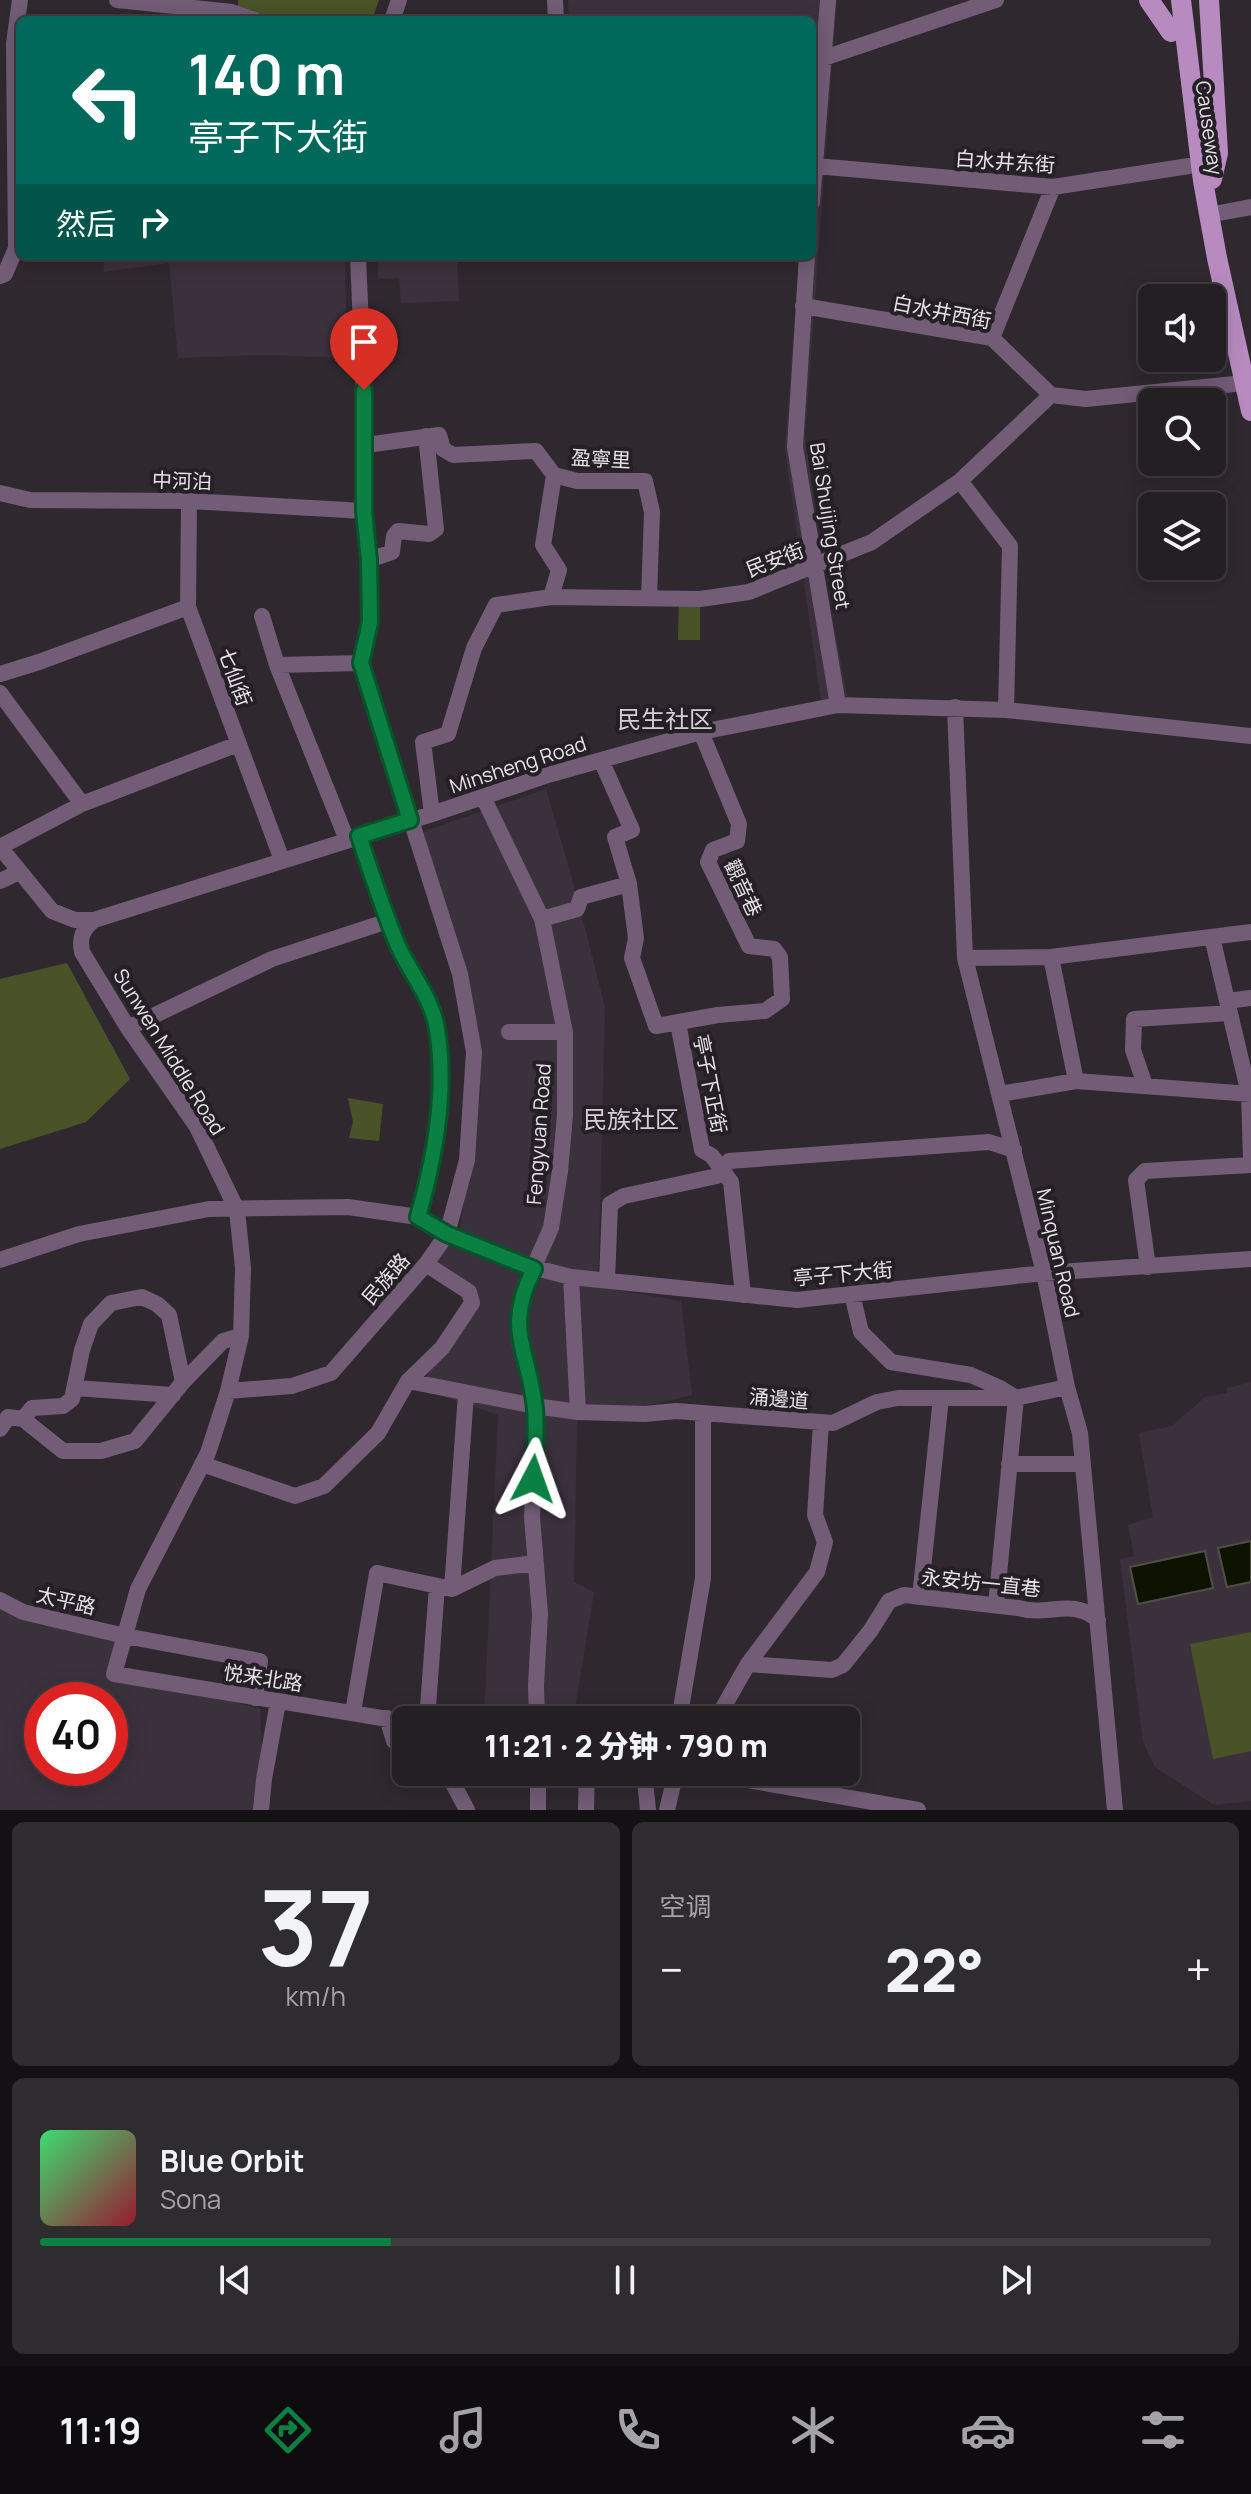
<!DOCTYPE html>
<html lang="zh">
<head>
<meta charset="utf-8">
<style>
  body { margin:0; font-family:Manrope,"Noto Sans SC",sans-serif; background:#2f2c30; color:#f1f3f6; height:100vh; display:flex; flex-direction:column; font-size:30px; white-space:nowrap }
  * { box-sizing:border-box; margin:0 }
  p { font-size:26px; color:#a3a2a6 }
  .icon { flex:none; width:44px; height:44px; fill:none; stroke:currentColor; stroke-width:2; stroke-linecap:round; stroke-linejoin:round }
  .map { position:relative; height:1810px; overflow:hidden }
  .sheet { display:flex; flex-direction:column; gap:12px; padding:12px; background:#131113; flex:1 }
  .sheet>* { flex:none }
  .guide { position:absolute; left:16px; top:16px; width:800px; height:244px; border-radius:12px; box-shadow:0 4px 20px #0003,0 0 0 2px #403d41; background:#00695c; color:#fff; overflow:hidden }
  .controls { position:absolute; left:1138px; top:284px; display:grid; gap:16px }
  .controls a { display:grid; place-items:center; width:88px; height:88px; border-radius:12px; background:#231f23; box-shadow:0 4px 20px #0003,0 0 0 2px #403d41; font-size:40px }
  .speed { position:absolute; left:24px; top:1682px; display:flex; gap:16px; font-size:40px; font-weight:700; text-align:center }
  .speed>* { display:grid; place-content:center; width:104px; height:104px; border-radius:50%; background:#231f23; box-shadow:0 4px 20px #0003,0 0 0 2px #403d41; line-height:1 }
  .speed .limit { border:12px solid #d22; background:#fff; color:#111 }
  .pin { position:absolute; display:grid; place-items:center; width:68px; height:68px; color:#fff; margin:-82px -34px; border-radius:50% 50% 50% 0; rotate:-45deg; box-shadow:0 0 8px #0007 }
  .pin .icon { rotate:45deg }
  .me { position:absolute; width:88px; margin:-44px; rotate:4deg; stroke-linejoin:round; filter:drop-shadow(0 0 6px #0008) }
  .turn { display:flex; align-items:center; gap:28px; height:168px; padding:0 40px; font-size:36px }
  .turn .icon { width:104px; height:104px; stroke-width:2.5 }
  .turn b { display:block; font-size:56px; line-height:68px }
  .then { display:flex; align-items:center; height:76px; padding:0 40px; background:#0003; gap:16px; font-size:30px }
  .big { font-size:60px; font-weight:800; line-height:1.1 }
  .sheet .card { flex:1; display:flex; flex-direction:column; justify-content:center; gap:12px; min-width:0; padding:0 28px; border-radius:12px; background:#2f2c30 }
  .sheet .dial { align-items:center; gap:0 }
  .dial b { font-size:104px; line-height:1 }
  .song { display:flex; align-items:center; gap:24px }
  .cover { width:96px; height:96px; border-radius:12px; background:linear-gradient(135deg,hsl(140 70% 55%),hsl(350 70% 35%)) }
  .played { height:8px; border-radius:4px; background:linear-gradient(90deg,#0b8043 30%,#403d41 30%) }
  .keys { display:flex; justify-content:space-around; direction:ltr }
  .heat { display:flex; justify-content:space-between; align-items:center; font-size:44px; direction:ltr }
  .sheet .tiles { flex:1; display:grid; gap:12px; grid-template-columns:1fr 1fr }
  .card:last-child { grid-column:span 2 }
  .trip { position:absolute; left:392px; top:1706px; width:468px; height:80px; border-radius:12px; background:#231f23; box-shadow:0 4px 20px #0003,0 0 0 2px #403d41; font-weight:800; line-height:80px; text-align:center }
  .dock { display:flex; height:128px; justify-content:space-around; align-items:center; background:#0e0c0e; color:#a3a2a6 }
  .dock .icon { width:56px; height:56px }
  .dock .active { color:#0b8043 }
  .dock b { font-size:36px; color:#f1f3f6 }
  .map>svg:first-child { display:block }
  .built { fill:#3b313d; fill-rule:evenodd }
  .green { fill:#495327 }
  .water { fill:#0e1200; stroke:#4f5045; stroke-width:2 }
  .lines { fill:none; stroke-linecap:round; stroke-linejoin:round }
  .minor { stroke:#725c76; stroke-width:16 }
  .major { stroke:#b88bc0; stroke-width:20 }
  .route-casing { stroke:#07532c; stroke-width:20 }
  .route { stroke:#0b8043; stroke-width:14 }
  .labels { text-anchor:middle; stroke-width:8; stroke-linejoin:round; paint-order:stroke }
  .street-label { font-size:20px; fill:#e6e2e6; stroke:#251f26 }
  .quarter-label { font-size:24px; fill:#d6ced7; stroke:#251f26 }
</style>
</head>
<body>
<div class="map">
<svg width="1251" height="1810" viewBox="0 0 1251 1810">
  <rect width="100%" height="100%" fill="#2f292f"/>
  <path class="built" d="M568,0H837L805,436L824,572L847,696L821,702L785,450L799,256H812L814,50H812V20H569Z
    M25,256H345L347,358L267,355L178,358L169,263L104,272L103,257L25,261Z
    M378,256H457L459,301L401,303L399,278L378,279Z
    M546,789L575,889L605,1007L598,1287L681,1301L692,1395L577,1421L574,1582L594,1592L573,1720H484L498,1415L433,1393L426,1377L479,1299L435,1260L460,1228L481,1091L465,977L420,833Z
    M1251,1382V1801L1214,1805L1155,1767L1143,1742L1120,1559L1134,1556L1128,1525L1153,1517L1139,1433L1172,1426L1205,1397L1227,1393V1388Z
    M0,1595L44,1617L119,1636L121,1680L187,1690L260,1709L265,1810H0ZM42,1700H110V1768H42Z"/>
  <path class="green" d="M238,0H379L372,20H275L238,8Z
    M679,599H700V640H678Z
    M67,963L130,1079L86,1122L0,1149V979Z
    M348,1098L383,1104L379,1141L349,1138L353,1122Z
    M1251,1632V1751L1213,1759L1190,1644Z"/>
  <path class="water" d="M1251,1541V1582L1227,1587L1218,1548Z
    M1205,1551L1213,1588L1138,1604L1130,1567Z"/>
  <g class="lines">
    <path class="minor" d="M117,0L232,12L255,20
      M555,0L556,20
      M392,20L399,0
      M812,59L824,58L996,0
      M816,166L1053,187L1189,166
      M812,202L828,0
      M1219,213L1251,207
      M807,256L795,447L838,705
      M0,276L5,274L16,248L14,43L20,0
      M803,306L992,338L1051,395L1086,399L1244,383
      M992,338L1053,187
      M366,445L439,435L443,449L453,455L536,451L554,475L577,481H645L652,512L649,598
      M960,481L1010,546L1006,710
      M0,493L30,500L189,501L364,511
      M189,501L188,607L282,860
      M369,560L392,552L394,536L398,531L429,534L436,529L426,436
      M551,597L559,570L543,545L554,475
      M262,616L277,665L347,840
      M277,665L361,663
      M0,674L39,662L188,607
      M0,693L82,804
      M955,707L965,958L1044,1273L1067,1387L1080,1433L1115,1810
      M238,744L82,804L0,847L52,911L75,920H94L432,814L548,775L701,732L838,705L1006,710L1251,736
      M601,760L632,830L615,837L629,884L636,938L632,958L656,1026L718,1015L765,1011L782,999L780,957L774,949L749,946L708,862L713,850L737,841L739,824L701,732
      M483,797L542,919L565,1032V1115L560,1171L551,1228L523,1291L518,1316L519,1341L535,1406L536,1433L532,1517L540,1614L536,1685L537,1720
      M432,814L423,742L448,734L474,648L496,605L551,597L700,599L749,592L872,542L960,481L1051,395
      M359,836C371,873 383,910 398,946C411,974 432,998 437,1029C447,1092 435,1156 418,1217
      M0,881L19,872
      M542,919L577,909L581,897L629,884
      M94,920C83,929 79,937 82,952L128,1028L197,1127L237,1210L243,1268L241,1336L228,1391L208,1453L138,1589L114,1674L406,1722
      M1212,937L1249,1094L1251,1159
      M1051,957L1076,1081
      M965,958L1051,957L1251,932
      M1227,1001L1251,998
      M678,1023L702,1150L712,1156L731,1182L743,1295
      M128,1028L272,959L388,921
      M509,1032H565
      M1145,1085L1133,1050L1134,1019L1230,1013
      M1000,1094L1076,1081L1251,1094
      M0,1260L79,1234L209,1209L348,1207L418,1217L447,1234L516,1263L571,1277L797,1300L1044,1273L1251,1259
      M1148,1267L1136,1180L1145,1171L1251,1165
      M571,1277L578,1412
      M607,1281L610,1204L624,1196L717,1176L729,1161L989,1142L1014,1150
      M852,1294L861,1332L891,1362L971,1375L1000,1388L1016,1398L996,1605
      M408,1381L535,1406L578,1412L645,1414L676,1411L833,1423L877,1402L898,1398H1016L1067,1387
      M75,1388L173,1395
      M228,1391L292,1386L331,1373L426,1264L447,1234L467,1160L474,1052L460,974L361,663L370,622L369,560L364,511L366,445L358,256
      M23,1419L32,1408L63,1406L72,1399L82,1350L91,1324L111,1303L131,1299L142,1297L157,1304L169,1315L183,1382
      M0,1429L8,1417L23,1419L63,1451H101L135,1441L183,1382L223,1341L241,1336
      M202,1464L295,1496L324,1486L378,1433L408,1381L442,1348L472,1303L469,1292L426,1264
      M1009,1464H1083
      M452,1589L466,1394
      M920,1597L941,1398
      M0,1600L23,1612L125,1636L260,1661L255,1698
      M748,1664L832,1670L843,1665L871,1630L889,1601L904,1595L1018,1608C1048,1617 1072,1597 1098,1620
      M353,1712L377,1573L452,1589L495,1568L536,1563
      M387,1718L394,1741L406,1743
      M427,1720L437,1586
      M679,1720L703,1578V1413
      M716,1720L748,1664L817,1572L825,1542L815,1515L821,1423
      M447,1772L467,1810
      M538,1772V1810
      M647,1772L645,1780L648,1810
      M702,1772L918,1810
      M261,1810L264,1779L278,1702
      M586,1810L587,1772
      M667,1810L676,1772"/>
    <path class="major" d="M1149,0L1171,32
      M1181,0L1203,181L1217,258L1251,411
      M1209,0L1218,153L1212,179"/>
  </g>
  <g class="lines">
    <g class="route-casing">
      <path id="route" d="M364,390V511L369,560L370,622L361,663L410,820L359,836C371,873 383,910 398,946C411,974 432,998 437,1029C447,1092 435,1156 418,1217L447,1234L534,1269C503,1329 529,1350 535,1409C537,1433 535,1456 533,1479"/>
    </g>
    <use href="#route" class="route"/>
  </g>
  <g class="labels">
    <g class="street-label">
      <text transform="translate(1209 128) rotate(82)" y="7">Causeway</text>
      <text transform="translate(1005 162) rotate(4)" y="7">白水井东街</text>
      <text transform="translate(942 312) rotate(11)" y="7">白水井西街</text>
      <text transform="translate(601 459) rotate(3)" y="7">盈寧里</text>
      <text transform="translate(182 481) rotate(2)" y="7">中河泊</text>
      <text transform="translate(830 526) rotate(81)" y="7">Bai Shuijing Street</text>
      <text transform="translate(775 560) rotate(-21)" y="7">民安街</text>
      <text transform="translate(235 677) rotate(70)" y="7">七仙街</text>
      <text transform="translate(518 765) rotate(-18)" y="7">Minsheng Road</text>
      <text transform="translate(743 888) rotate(65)" y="7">觀音巷</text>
      <text transform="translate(169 1052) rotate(58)" y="7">Sunwen Middle Road</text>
      <text transform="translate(710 1084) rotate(79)" y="7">亭子下正街</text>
      <text transform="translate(539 1134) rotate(-86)" y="7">Fengyuan Road</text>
      <text transform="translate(1058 1253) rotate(77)" y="7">Minquan Road</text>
      <text transform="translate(843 1274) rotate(-5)" y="7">亭子下大街</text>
      <text transform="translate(386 1279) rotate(-49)" y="7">民族路</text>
      <text transform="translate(779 1399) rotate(5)" y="7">涌邊道</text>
      <text transform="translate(981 1583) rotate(6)" y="7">永安坊一直巷</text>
      <text transform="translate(66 1601) rotate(13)" y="7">太平路</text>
      <text transform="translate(263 1678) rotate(9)" y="7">悦来北路</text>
    </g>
    <g class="quarter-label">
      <text x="665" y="728">民生社区</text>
      <text x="631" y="1128">民族社区</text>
    </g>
  </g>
</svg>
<div class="controls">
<a><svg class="icon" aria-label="sound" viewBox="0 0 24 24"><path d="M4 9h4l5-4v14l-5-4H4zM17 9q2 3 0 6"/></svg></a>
<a><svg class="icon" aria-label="search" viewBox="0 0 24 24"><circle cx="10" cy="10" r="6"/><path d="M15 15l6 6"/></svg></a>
<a><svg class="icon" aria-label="layers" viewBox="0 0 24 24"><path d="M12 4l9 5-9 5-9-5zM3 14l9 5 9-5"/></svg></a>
</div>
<div class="speed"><div class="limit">40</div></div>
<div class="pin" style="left:364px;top:390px;background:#d93025"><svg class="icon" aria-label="arrive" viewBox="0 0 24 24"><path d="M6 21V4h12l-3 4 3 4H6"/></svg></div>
<svg class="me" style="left:533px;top:1479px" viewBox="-20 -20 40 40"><path d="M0-17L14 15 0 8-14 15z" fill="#0b8043" stroke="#fff" stroke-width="4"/></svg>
<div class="trip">11:21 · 2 分钟 · 790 m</div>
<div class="guide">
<div class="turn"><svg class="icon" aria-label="left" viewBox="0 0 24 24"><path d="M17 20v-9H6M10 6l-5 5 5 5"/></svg><div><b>140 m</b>亭子下大街</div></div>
<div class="then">然后<svg class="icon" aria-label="right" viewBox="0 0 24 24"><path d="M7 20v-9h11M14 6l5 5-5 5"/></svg></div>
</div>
</div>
<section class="sheet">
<div class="tiles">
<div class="card dial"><b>37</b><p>km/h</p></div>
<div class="card"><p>空调</p>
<div class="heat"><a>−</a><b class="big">22°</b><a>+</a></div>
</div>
<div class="card">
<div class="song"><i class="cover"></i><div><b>Blue Orbit</b><p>Sona</p></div></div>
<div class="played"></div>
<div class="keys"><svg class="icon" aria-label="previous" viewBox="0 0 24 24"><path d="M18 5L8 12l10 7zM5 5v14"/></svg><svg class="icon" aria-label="pause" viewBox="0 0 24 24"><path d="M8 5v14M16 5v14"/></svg><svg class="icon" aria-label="next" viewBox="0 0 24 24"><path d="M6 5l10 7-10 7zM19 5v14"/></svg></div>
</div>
</div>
</section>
<nav class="dock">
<b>11:19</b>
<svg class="icon active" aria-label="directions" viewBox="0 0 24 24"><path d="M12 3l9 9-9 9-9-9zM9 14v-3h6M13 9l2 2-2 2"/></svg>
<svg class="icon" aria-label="music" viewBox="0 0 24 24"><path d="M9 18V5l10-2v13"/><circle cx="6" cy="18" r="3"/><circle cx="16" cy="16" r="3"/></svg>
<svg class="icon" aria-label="phone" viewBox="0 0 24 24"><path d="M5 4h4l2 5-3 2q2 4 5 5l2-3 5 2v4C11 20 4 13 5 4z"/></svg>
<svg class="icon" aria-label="climate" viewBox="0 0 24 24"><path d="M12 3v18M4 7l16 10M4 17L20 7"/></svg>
<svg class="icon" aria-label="car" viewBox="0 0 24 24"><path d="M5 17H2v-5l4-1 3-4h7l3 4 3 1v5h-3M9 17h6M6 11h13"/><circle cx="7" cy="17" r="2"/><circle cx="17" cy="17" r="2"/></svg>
<svg class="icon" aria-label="filters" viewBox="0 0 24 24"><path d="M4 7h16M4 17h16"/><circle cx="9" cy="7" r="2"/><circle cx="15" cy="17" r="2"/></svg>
</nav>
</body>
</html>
